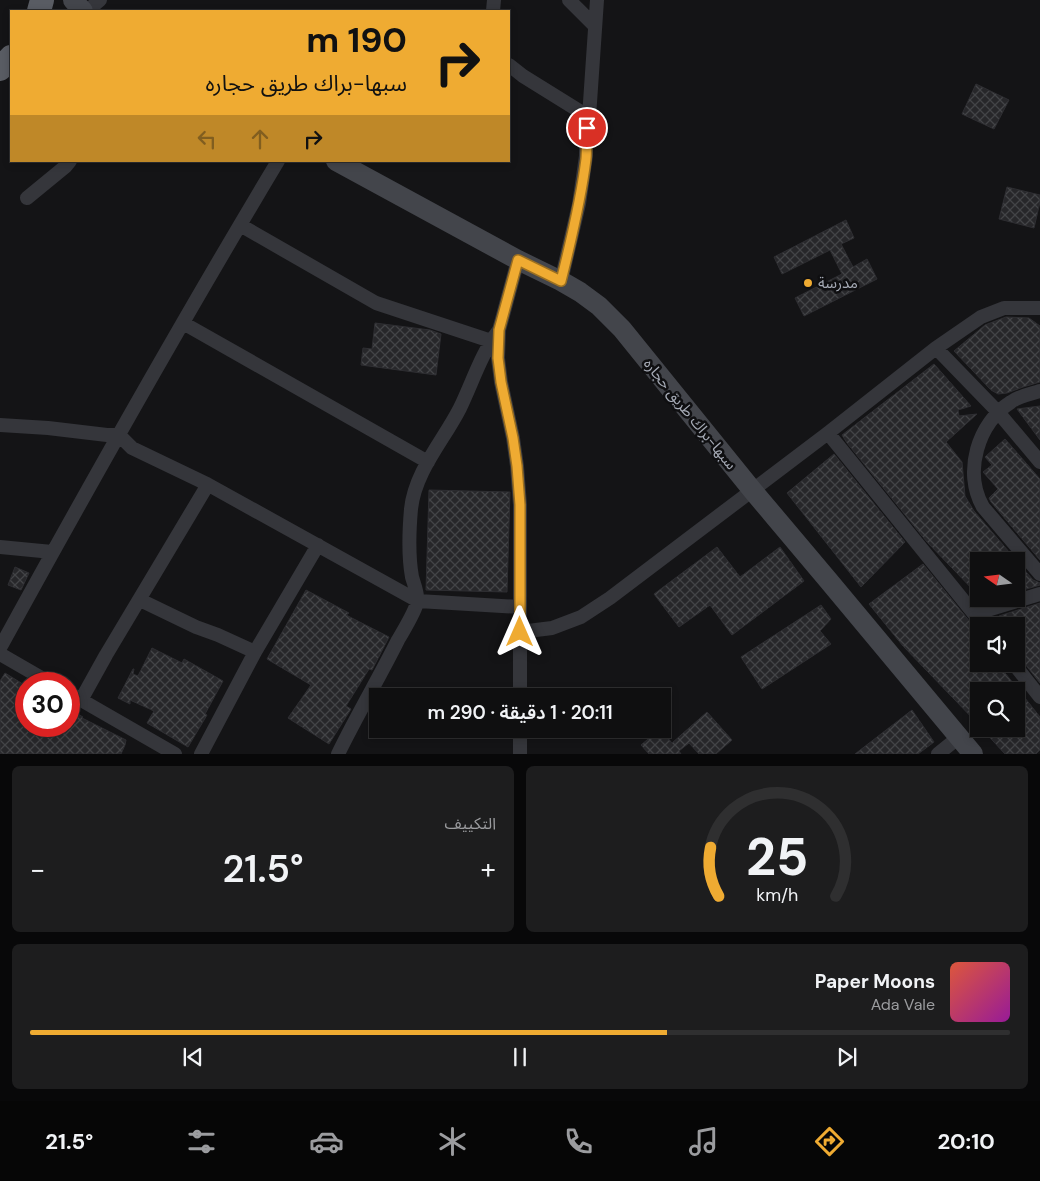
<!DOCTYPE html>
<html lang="ar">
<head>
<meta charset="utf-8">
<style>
  body { margin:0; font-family:"DM Sans","Noto Sans Arabic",sans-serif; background:#1d1d1e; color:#f1f3f6; direction:rtl; height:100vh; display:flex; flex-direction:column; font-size:19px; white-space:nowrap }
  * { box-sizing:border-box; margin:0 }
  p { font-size:16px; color:#9b9c9f }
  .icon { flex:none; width:28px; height:28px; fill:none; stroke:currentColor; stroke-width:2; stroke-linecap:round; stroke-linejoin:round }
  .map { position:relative; height:754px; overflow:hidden; direction:ltr }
  .details { display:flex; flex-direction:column; gap:12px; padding:12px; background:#080809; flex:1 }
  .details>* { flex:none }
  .banner { position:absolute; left:10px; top:10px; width:500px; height:152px; border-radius:0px; box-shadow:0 2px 8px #0003,0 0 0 1px #2f2f30; direction:rtl; background:#efab32; color:#111; overflow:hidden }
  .needle { width:32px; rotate:284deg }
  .controls { position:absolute; left:970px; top:552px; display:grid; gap:10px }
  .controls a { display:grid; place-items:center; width:55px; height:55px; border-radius:0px; background:#0f0f10; box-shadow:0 2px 8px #0003,0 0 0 1px #2f2f30; font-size:25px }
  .speed { position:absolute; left:15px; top:672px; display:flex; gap:10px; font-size:25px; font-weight:700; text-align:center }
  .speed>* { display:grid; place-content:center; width:65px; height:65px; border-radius:50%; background:#0f0f10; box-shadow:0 2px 8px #0003,0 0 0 1px #2f2f30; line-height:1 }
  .speed .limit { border:8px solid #d22; background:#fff; color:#111 }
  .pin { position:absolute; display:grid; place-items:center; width:42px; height:42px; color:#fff; margin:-21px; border:2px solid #fff; border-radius:50%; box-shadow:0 1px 5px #0007 }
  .me { position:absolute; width:55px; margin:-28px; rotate:0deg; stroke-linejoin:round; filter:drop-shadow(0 0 4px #0008) }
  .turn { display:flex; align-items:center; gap:18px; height:105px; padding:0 20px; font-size:22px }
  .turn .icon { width:65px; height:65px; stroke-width:2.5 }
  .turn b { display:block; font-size:35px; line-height:42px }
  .lanes { display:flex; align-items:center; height:48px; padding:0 20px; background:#0003; justify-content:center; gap:25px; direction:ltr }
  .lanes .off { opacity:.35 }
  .big { font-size:38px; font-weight:600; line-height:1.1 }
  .details .tile { flex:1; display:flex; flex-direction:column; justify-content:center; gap:8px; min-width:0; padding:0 18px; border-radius:8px; background:#1d1d1e }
  .details .dial { align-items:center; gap:0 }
  .dial svg { height:130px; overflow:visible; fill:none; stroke:#2f2f30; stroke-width:7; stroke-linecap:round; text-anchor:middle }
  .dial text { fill:#f1f3f6; stroke:none }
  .song { display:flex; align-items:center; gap:15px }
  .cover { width:60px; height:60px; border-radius:8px; background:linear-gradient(135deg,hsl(10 70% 55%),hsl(300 70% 35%)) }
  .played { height:5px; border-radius:2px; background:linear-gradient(90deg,#efab32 65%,#2f2f30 65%) }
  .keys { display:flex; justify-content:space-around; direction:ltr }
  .heat { display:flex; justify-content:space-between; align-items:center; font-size:28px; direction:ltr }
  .details .tiles { flex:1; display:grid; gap:12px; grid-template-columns:1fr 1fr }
  .tile:last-child { grid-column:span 2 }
  .trip { position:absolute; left:369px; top:688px; width:302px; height:50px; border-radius:0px; background:#0f0f10; box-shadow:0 2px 8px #0003,0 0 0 1px #2f2f30; font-weight:600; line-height:50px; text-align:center; direction:rtl }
  .dock { display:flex; height:80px; justify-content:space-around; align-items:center; background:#060606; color:#9b9c9f }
  .dock .icon { width:35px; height:35px }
  .dock .current { color:#efab32 }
  .dock b { font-size:22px; color:#f1f3f6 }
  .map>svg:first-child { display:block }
  .building { fill:url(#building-cross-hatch); stroke:#2e2e32 }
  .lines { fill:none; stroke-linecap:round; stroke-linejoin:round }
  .minor { stroke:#35363b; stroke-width:14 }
  .secondary { stroke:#43454b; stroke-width:20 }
  .trunk { stroke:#595c63; stroke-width:24 }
  .route-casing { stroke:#9b6f20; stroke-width:12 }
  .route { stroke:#efab32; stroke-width:9 }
  .poi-dot { fill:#efab32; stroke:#0f0f11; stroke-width:2 }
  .labels { text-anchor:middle; stroke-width:5; stroke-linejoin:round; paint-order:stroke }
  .poi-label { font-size:15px; fill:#a6abb6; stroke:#0f0f11; text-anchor:start }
  .street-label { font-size:15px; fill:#a6abb6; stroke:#0f0f11 }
</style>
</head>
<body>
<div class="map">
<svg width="1040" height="754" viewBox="0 0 1040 754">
  <defs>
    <pattern id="building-cross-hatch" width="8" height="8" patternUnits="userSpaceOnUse" patternTransform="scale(1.25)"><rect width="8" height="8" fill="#27272a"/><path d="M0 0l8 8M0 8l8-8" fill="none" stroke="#434447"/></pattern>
  </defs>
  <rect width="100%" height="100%" fill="#141416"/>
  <path class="building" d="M976,84L1009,100L994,129L962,114Z
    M1007,187L1040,195V202L1034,228L999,219Z
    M846,220L854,238L841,244L853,267L867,259L877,279L804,316L795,298L842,274L830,250L782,274L774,257Z
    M1006,317L1029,318L1040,326V382L1023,387L1007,393L998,394L991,390L954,351L985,325Z
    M375,323L430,330L441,334L436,375L361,365L363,348L372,349Z
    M934,364L971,406L958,410L959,416L977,414L946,442L962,462L965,496L974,511L1033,580L1040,583V585L1016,592V561H982L979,552V596L927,542L847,443L842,435Z
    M1040,406V440L1017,409Z
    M1005,439L1040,479V560L991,502L989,498L998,489L983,472L992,465L985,457Z
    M834,454L905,542L861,587L787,493Z
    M429,490L510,492L507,592L426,590Z
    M717,547L740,577L780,547L804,581L732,635L710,605L679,627L654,594Z
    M923,564L979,633V664H998L1040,717V750L1036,754H1005L982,729H1016V691H979V725L903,646L869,604Z
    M15,567L29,573L21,590L8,585Z
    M306,590L349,613L346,615L389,637L372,670L369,669L346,706L351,709L329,744L288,718L311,685L267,659Z
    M1040,603V683L1021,659L1016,656V626H993L1000,619L999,616Z
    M821,605L831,619L820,631L831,644L762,689L741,657Z
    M152,648L182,663L184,659L223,681L205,714L207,715L188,747L147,723L154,711L130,700V704L118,698L133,669H134L133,674L138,676Z
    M5,673L26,686V726H69V709L83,717L82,718L126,740L125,745L121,754H0V681Z
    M912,710L934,742L918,754H855Z
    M707,712L732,740L716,754H699L689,743L679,751L681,754H649L641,745L660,729L672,743Z"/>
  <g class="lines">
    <path class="minor" d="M569,0L595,26
      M87,11L100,0
      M493,11L494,0
      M509,65L523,76L589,117L586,138V156L579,204L561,281
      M589,117L597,0
      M27,198L66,166L70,161
      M240,225L376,303L491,341
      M518,260L499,330L498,358L501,382L513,438L517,466L520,505V696
      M183,323L428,462
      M936,348L998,412L1040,462
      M1040,391C1031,394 1019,396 1011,402C978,423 963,472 983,507L1040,574
      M0,425L48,428L107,435H119L132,448L207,484L418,601L520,607
      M828,433L984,626
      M0,547L52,552
      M140,600L196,627L218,635L255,652
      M974,614L1040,594
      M520,632L552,628L581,617L610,598L828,433L936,348L981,317L1004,308H1040
      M0,648C90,484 182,321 278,161
      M0,654L52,684
      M1014,664L1040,697
      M69,693L175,754
      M81,700L106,655L204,491L207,484
      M201,754L255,652L318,545
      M338,754C357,715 379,678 398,640C404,630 414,613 417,603C419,596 414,584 412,577C408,555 409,532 411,509C415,471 444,440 460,408C473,381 481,354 499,330
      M520,754V729
      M938,754L959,737"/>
    <path class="secondary" d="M73,0L83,11
      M336,161L518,260L561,281L580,292L599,306L622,329L753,491L828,580L973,754"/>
    <path class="trunk" d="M39,11L42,0
      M0,69L11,57"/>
  </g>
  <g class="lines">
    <g class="route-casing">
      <path id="route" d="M520,632V505L517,466L513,438L501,382L498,358L499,330L518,260L561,281C571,241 581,200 586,159C587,149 586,138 587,128"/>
    </g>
    <use href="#route" class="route"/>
  </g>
  <circle class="poi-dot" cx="808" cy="283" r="5"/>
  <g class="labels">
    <g class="poi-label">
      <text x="818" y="288">مدرسة</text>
    </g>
    <g class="street-label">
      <text transform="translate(690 414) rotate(51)" y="5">سبها-براك طريق حجاره</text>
    </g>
  </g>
</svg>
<div class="controls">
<a><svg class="needle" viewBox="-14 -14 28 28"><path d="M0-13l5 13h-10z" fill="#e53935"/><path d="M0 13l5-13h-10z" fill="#9b9c9f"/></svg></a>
<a><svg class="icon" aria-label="sound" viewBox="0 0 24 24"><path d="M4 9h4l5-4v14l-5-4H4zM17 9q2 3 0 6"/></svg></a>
<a><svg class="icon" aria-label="search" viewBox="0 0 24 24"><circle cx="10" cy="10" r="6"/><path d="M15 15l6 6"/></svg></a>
</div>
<div class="speed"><div class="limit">30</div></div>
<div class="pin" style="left:587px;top:128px;background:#d93025"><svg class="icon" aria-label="arrive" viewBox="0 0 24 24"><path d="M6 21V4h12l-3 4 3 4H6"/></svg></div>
<svg class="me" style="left:520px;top:632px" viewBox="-20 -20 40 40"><path d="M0-17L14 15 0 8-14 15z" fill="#efab32" stroke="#fff" stroke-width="4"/></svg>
<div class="trip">20:11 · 1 دقيقة · 290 m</div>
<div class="banner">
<div class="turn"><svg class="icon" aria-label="right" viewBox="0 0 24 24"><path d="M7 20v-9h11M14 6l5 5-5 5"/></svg><div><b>190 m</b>سبها-براك طريق حجاره</div></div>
<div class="lanes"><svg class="icon off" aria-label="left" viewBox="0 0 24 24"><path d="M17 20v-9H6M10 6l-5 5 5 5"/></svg><svg class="icon off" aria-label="ahead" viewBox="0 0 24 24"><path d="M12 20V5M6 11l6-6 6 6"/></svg><svg class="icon" aria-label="right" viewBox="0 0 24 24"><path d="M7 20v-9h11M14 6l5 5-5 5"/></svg></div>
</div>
</div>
<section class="details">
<div class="tiles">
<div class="tile dial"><svg viewBox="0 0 100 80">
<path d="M14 69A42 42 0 1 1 86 69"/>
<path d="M14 69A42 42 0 0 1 9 39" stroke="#efab32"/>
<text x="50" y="56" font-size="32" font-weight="700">25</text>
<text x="50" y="72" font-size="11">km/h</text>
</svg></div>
<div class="tile"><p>التكييف</p>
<div class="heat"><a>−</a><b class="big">21.5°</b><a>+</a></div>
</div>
<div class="tile">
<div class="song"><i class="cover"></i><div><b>Paper Moons</b><p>Ada Vale</p></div></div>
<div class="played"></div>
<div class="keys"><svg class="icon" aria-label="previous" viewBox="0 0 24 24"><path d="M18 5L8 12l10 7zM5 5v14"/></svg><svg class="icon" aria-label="pause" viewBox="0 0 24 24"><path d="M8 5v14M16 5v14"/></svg><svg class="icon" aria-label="next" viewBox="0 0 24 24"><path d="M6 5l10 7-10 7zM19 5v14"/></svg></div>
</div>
</div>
</section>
<nav class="dock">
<b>20:10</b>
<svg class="icon current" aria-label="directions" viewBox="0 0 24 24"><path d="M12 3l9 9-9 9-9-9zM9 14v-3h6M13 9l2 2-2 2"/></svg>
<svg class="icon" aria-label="music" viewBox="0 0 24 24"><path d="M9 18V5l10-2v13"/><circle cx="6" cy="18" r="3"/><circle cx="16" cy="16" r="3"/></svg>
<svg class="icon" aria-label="phone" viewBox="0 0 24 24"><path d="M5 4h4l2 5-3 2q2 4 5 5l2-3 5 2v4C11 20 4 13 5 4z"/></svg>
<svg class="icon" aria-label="climate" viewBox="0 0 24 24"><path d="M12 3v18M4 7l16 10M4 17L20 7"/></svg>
<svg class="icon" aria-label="car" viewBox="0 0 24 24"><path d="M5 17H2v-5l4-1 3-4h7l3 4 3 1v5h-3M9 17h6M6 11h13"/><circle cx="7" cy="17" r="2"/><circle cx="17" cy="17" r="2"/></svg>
<svg class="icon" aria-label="filters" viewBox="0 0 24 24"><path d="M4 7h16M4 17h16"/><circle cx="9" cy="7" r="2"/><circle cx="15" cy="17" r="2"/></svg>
<b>21.5°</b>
</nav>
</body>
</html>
